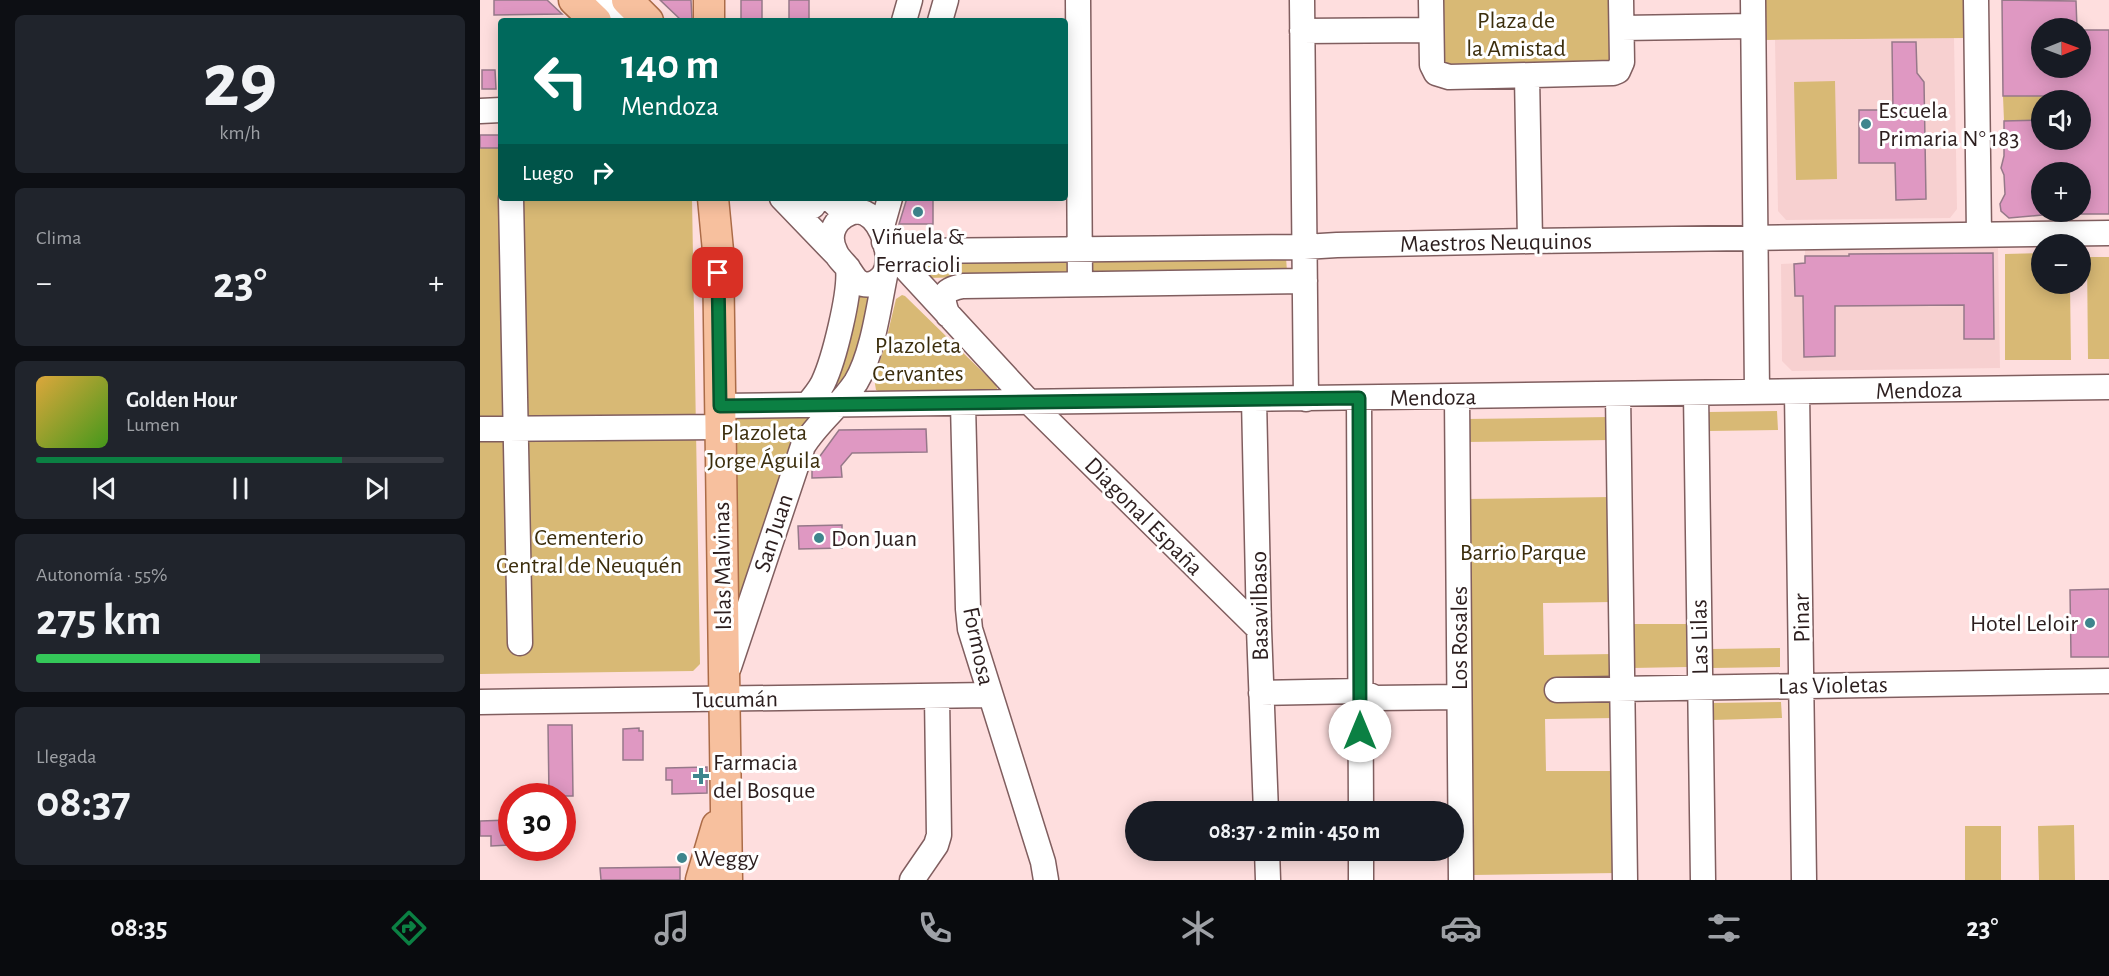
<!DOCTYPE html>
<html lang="es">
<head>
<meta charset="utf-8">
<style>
  body { margin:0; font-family:"Alegreya Sans",sans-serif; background:#20242c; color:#f1f3f6; height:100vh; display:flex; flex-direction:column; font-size:22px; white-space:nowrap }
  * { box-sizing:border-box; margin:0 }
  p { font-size:20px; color:#9ea1a6 }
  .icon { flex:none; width:33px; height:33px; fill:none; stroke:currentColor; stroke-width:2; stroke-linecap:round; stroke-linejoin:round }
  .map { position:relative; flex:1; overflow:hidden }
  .panel { display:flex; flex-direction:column; gap:15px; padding:15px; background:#0d0f14; width:480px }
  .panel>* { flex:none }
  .top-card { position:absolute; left:18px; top:18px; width:570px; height:183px; border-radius:6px; box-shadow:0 3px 15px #0003; background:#00695c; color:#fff; overflow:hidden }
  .needle { width:39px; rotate:89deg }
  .buttons { position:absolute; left:1551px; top:18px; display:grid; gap:12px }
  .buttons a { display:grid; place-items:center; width:60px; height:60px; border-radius:50%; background:#171b24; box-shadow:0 3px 15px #0003; font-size:30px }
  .speed { position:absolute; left:18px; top:783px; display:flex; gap:12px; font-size:30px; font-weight:700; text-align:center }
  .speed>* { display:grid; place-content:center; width:78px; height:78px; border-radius:50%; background:#171b24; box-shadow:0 3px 15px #0003; line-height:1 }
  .speed .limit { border:9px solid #d22; background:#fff; color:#111 }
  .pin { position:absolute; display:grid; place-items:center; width:51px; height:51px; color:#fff; margin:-26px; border-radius:12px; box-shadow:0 3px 9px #0006 }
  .me { position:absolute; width:66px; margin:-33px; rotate:0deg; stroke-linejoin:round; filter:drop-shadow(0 0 4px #0008) }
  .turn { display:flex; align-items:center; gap:21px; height:126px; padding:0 24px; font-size:27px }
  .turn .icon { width:78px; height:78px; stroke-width:2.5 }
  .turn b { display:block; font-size:42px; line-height:51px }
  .then { display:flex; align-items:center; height:57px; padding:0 24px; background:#0003; gap:12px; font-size:22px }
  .big { font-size:45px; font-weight:600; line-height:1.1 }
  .panel .card { flex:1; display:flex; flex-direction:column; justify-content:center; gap:9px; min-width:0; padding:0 21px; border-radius:9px; background:#20242c }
  .panel .dial { align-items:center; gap:0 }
  .dial b { font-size:78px; line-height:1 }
  .song { display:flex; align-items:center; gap:18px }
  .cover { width:72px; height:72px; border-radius:9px; background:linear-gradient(135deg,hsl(40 70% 55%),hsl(100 70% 35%)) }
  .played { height:6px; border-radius:3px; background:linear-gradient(90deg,#0b8043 75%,#363941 75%) }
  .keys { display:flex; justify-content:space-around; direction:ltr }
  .heat { display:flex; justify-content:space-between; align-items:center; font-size:33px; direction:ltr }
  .charge { height:9px; border-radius:4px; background:linear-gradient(90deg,#34c759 55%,#363941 0) }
  .trip { position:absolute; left:645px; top:801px; width:339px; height:60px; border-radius:30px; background:#171b24; box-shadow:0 3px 15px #0003; font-weight:600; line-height:60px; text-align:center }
  .menu { display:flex; height:96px; justify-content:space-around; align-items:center; background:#090b0e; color:#9ea1a6 }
  .menu .icon { width:42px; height:42px }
  .menu .active { color:#0b8043 }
  .menu b { font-size:27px; color:#f1f3f6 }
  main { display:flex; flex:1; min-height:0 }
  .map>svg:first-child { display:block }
  .built { fill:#f7d0d0 }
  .green { fill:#d8b975 }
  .building { fill:#df98c2; stroke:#967889; stroke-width:1.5 }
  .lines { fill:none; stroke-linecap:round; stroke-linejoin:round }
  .minor-casing { stroke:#805e5f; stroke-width:27 }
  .major-casing { stroke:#ac6c48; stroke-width:33 }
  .minor { stroke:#fff; stroke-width:24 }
  .major { stroke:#f7c09e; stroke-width:30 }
  .route-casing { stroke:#07532c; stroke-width:15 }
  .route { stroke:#0b8043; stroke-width:10 }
  .poi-dot { fill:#3e858d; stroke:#fff; stroke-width:2 }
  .labels { text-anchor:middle; stroke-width:6; stroke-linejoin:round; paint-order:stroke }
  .park-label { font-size:24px; fill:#3c2e0d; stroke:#fff }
  .poi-label { font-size:24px; fill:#2c1e1e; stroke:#fff; text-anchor:start }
  .street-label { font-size:24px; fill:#2c1e1e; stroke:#fff }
</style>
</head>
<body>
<main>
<section class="panel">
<div class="card dial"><b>29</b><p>km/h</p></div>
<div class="card"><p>Clima</p>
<div class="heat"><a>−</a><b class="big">23°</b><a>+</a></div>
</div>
<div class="card">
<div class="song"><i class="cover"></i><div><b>Golden Hour</b><p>Lumen</p></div></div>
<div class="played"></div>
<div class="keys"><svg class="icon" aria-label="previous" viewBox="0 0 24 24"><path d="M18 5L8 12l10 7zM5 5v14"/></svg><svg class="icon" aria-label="pause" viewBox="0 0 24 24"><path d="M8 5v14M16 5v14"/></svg><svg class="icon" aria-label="next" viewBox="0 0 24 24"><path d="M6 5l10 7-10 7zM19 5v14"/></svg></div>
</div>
<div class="card"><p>Autonomía · 55%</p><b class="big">275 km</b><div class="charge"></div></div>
<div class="card"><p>Llegada</p><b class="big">08:37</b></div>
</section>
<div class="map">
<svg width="1629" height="880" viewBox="0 0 1629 880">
  <rect width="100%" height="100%" fill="#fedede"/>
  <path class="built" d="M1474,38L1477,209L1470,218L1306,220L1298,211L1295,40Z
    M1518,248L1520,368L1312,371L1302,361L1301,264L1325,263V250Z"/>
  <path class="green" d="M960,0H1132L1131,64L964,67Z
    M1284,0H1485L1486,38L1284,40Z
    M1355,81L1357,179L1316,180L1314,82Z
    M1523,96H1598V100H1562L1561,120L1524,121Z
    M0,135H21V198H212L220,664L213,671L0,674Z
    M1561,253L1562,284H1590L1591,360H1525V254Z
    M806,257L807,272L613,274V260Z
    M1607,257H1629V359H1608Z
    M589,260V275L446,278L430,262Z
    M375,288L397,291C387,328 383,375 344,392Z
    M422,295L425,296L516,385L518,391L400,392L396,390L394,378L404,349L416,299Z
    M1297,411L1298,430L1229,431V412Z
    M336,416L258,611L255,421L259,417Z
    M1130,417L1131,440L986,442V419Z
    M1132,497L1133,602L1063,603L1064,655L1134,654L1135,718L1065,719L1066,771H1136L1137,873L992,875L987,499Z
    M1151,624H1206L1207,667L1152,668Z
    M1300,648V667L1231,668V649Z
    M1301,702L1302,718L1232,720V703Z
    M1594,825L1595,880H1559L1558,826Z
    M1485,826H1521V880H1485Z"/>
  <path class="building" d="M14,0H67L82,14L14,15Z
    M180,0H211L212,20H201Z
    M261,0H282V21H261Z
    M309,0H329V21H309Z
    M1522,0L1596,1L1597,28H1562V68H1600V30H1629V214H1600V172H1562V215L1529,218L1521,211L1520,204L1525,194L1524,175L1521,168L1524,156V121L1562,120V140H1600V100H1598V96H1523Z
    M1412,42H1436L1437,73L1444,82L1446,199L1416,200L1415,163H1379V110H1413Z
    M2,70H15L16,89H2Z
    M0,135H21V148H0Z
    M427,198L453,199V224H419Z
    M1513,253L1514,339H1484V305L1355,306V356L1324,357L1323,296H1315L1314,264L1325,263V256H1369V254Z
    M446,429L447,452L372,453L361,466L362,477L332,478V467L359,430Z
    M362,525V548L319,549L318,526Z
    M1629,589V657H1591L1590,590Z
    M68,725H92L93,796H69Z
    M159,728V731H163V760H143V729Z
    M227,767V793L192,794V780H186V768Z
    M31,820V845L11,846V836H0V821Z
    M200,867V880H121L120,868Z"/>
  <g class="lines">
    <g class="minor-casing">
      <path id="minor" d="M121,0L142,21
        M598,0L600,284
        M822,0L826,399
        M951,0L952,65L956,73L969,77L1133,73L1138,71L1142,62L1141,0
        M1273,0L1277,392
        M1496,0L1499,234
        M424,21L430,0
        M460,21L466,0
        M1142,28L1273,26
        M822,31L951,30
        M1047,76L1050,241
        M0,111L21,110
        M31,198L40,643
        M302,198L356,254
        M325,198L333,206
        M349,198L366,214
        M377,211C400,213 410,247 407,267C405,278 391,290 379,282C374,279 371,272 367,267C364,263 358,258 356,253C345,233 357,215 377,211Z
        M401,230L410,198
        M404,242L421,250L431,251L824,247L857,245L1050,241L1629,233
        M406,247L550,403L779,629
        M468,315C460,297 463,289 483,286L825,281
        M1317,392L1324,880
        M1216,393L1223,880
        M1138,394L1145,880
        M977,397L981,880
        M879,398L881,812
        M774,399L779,629L786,812
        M483,404L488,609L490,629L563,862L566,880
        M327,405C333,398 339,391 343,383C354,360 371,292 368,268
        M240,406L1629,387
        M0,429L240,427
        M249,667L323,446C338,422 361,405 376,382C393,354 399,304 406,271
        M1077,690L1629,681
        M781,693L880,691L896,698L979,697
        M0,702L510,695
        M787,850L788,880
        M881,850V880
        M432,880L456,845L459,835L457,696"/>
    </g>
    <g class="major-casing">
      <path id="major" d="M94,0L116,21
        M147,0L168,21
        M229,0V21
        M233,198L238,251L247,880
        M221,880L237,826"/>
    </g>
    <use href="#minor" class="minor"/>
    <use href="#major" class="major"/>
  </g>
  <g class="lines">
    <g class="route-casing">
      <path id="route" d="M238,273L240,406L879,398L880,731"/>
    </g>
    <use href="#route" class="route"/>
  </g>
  <g class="poi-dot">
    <circle cx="1386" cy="124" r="6"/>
    <circle cx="438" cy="212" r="6"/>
    <circle cx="339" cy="538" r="6"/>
    <circle cx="1610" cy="623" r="6"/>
    <path d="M218 767h6v6h6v6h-6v6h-6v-6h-6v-6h6z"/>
    <circle cx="202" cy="858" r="6"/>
  </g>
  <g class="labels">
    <g class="park-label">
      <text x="1036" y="28">Plaza de<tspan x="1036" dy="28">la Amistad</tspan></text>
      <text x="438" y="353">Plazoleta<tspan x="438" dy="28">Cervantes</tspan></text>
      <text x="284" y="440">Plazoleta<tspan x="284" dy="28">Jorge Águila</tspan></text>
      <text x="109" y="545">Cementerio<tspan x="109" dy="28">Central de Neuquén</tspan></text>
      <text x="1043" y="560">Barrio Parque</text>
    </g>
    <g class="poi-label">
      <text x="1398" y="118">Escuela<tspan x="1398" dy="28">Primaria N° 183</tspan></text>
      <text x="438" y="244" text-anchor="middle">Viñuela &amp;<tspan x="438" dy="28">Ferracioli</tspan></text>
      <text x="351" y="546">Don Juan</text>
      <text x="1598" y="631" text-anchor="end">Hotel Leloir</text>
      <text x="233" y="770">Farmacia<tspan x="233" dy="28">del Bosque</tspan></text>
      <text x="214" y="866">Weggy</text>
    </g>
    <g class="street-label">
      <text transform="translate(1016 242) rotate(-1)" y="8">Maestros Neuquinos</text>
      <text transform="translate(1439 390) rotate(-1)" y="8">Mendoza</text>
      <text transform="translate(953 397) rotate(-1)" y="8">Mendoza</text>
      <text transform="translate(664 516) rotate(45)" y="8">Diagonal España</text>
      <text transform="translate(293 533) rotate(-72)" y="8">San Juan</text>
      <text transform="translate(242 566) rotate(-91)" y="8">Islas Malvinas</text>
      <text transform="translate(779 606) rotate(-91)" y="8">Basavilbaso</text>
      <text transform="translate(1321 618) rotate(-91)" y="8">Pinar</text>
      <text transform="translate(1219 637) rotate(-91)" y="8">Las Lilas</text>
      <text transform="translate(979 638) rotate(-90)" y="8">Los Rosales</text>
      <text transform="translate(499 646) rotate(78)" y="8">Formosa</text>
      <text transform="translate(1353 685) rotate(-1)" y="8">Las Violetas</text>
      <text transform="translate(255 699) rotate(-1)" y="8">Tucumán</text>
    </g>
  </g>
</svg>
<div class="buttons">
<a><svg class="needle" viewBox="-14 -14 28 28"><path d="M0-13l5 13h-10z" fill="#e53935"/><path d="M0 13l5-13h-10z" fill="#9ea1a6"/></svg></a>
<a><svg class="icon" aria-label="sound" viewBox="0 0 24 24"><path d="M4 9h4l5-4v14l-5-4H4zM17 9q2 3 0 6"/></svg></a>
<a>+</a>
<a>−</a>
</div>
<div class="speed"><div class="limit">30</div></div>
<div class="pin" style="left:238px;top:273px;background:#d93025"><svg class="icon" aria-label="arrive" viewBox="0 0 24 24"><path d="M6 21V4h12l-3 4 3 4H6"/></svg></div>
<svg class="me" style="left:880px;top:731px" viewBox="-20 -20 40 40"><circle r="19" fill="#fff"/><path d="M0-13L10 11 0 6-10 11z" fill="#0b8043"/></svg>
<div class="trip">08:37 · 2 min · 450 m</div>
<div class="top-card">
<div class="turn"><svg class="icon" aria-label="left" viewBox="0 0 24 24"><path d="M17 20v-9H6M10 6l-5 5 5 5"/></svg><div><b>140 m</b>Mendoza</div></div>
<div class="then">Luego<svg class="icon" aria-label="right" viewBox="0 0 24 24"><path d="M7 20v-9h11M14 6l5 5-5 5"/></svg></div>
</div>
</div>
</main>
<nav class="menu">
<b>08:35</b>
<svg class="icon active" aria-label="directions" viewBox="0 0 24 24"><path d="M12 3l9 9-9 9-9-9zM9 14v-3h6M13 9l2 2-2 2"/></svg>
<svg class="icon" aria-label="music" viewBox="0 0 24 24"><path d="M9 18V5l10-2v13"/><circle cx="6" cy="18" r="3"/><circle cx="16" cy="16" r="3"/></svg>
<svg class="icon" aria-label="phone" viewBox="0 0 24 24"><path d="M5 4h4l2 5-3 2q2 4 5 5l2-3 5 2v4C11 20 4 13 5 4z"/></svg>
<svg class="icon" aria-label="climate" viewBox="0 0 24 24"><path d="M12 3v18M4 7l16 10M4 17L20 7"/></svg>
<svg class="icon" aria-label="car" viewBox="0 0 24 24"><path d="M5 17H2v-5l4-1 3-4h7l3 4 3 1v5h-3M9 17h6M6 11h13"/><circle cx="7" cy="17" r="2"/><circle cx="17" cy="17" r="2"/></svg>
<svg class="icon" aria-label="filters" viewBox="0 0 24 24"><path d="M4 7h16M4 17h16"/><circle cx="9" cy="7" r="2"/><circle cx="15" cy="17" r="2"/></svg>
<b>23°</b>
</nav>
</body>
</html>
